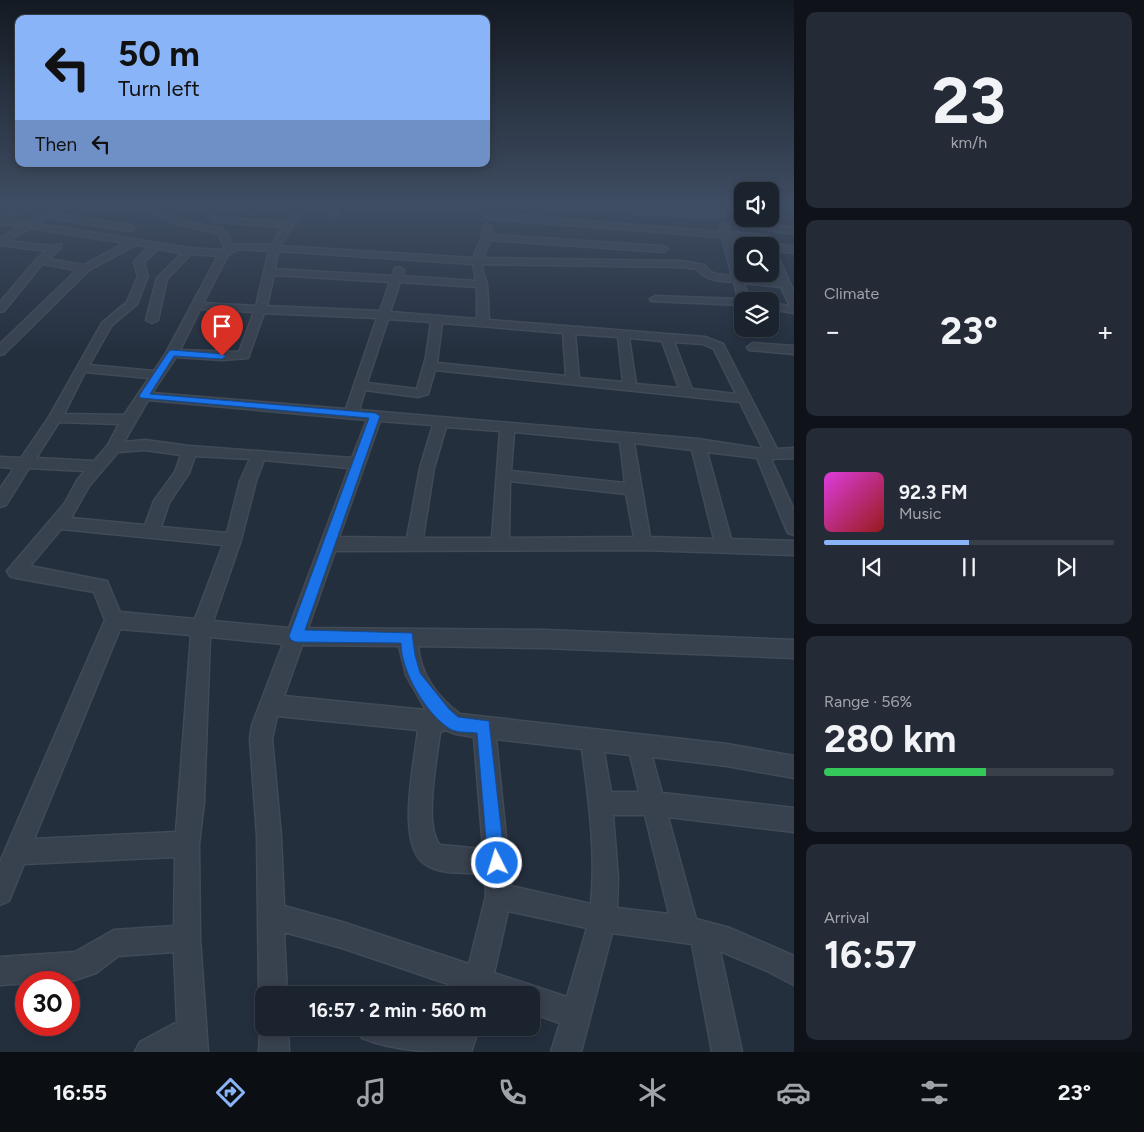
<!DOCTYPE html>
<html lang="en">
<head>
<meta charset="utf-8">
<style>
  body { margin:0; font-family:Figtree,sans-serif; background:#242b36; color:#f1f3f6; height:100vh; display:flex; flex-direction:column; font-size:19px; white-space:nowrap }
  * { box-sizing:border-box; margin:0 }
  p { font-size:16px; color:#a0a4aa }
  .icon { flex:none; width:28px; height:28px; fill:none; stroke:currentColor; stroke-width:2; stroke-linecap:round; stroke-linejoin:round }
  .map { position:relative; flex:1; overflow:hidden }
  .sheet { display:flex; flex-direction:column; gap:12px; padding:12px; background:#0f1319; width:350px }
  .sheet>* { flex:none }
  .banner { position:absolute; left:15px; top:15px; width:475px; height:152px; border-radius:10px; box-shadow:0 2px 8px #0003,0 0 0 1px #39404a; background:#8ab4f8; color:#111; overflow:hidden }
  .buttons { position:absolute; left:734px; top:182px; display:grid; gap:10px }
  .buttons a { display:grid; place-items:center; width:45px; height:45px; border-radius:10px; background:#1b232e; box-shadow:0 2px 8px #0003,0 0 0 1px #39404a; font-size:25px }
  .speed { position:absolute; left:15px; top:971px; display:flex; gap:10px; font-size:25px; font-weight:700; text-align:center }
  .speed>* { display:grid; place-content:center; width:65px; height:65px; border-radius:50%; background:#1b232e; box-shadow:0 2px 8px #0003,0 0 0 1px #39404a; line-height:1 }
  .speed .limit { border:8px solid #d22; background:#fff; color:#111 }
  .pin { position:absolute; display:grid; place-items:center; width:42px; height:42px; color:#fff; margin:-51px -21px; border-radius:50% 50% 50% 0; rotate:-45deg; box-shadow:0 0 5px #0007 }
  .pin .icon { rotate:45deg }
  .me { position:absolute; width:55px; margin:-28px; rotate:355deg; stroke-linejoin:round; filter:drop-shadow(0 0 4px #0008) }
  .turn { display:flex; align-items:center; gap:18px; height:105px; padding:0 20px; font-size:22px }
  .turn .icon { width:65px; height:65px; stroke-width:2.5 }
  .turn b { display:block; font-size:35px; line-height:42px }
  .then { display:flex; align-items:center; height:48px; padding:0 20px; background:#0003; gap:10px; font-size:19px }
  .big { font-size:38px; font-weight:700; line-height:1.1 }
  .sheet .card { flex:1; display:flex; flex-direction:column; justify-content:center; gap:8px; min-width:0; padding:0 18px; border-radius:10px; background:#242b36 }
  .sheet .dial { align-items:center; gap:0 }
  .dial b { font-size:65px; line-height:1 }
  .song { display:flex; align-items:center; gap:15px }
  .cover { width:60px; height:60px; border-radius:8px; background:linear-gradient(135deg,hsl(300 70% 55%),hsl(0 70% 35%)) }
  .played { height:5px; border-radius:2px; background:linear-gradient(90deg,#8ab4f8 50%,#39404a 50%) }
  .keys { display:flex; justify-content:space-around; direction:ltr }
  .heat { display:flex; justify-content:space-between; align-items:center; font-size:28px; direction:ltr }
  .charge { height:8px; border-radius:4px; background:linear-gradient(90deg,#34c759 56%,#39404a 0) }
  .trip { position:absolute; left:255px; top:986px; width:285px; height:50px; border-radius:10px; background:#1b232e; box-shadow:0 2px 8px #0003,0 0 0 1px #39404a; font-weight:700; line-height:50px; text-align:center }
  .menu { display:flex; height:80px; justify-content:space-around; align-items:center; background:#0b0e12; color:#a0a4aa }
  .menu .icon { width:35px; height:35px }
  .menu .current { color:#8ab4f8 }
  .menu b { font-size:22px; color:#f1f3f6 }
  main { display:flex; flex:1; min-height:0 }
  .map>svg:first-child { display:block }
  .lines { fill:none; stroke-linecap:round; stroke-linejoin:round }
  .minor-casing { stroke:#414a57; stroke-width:3 }
  .minor { fill:#38414e; fill-rule:evenodd }
  .route { fill:#1a73e8; stroke:#114b97 }
</style>
</head>
<body>
<main>
<div class="map">
<svg width="794" height="1052" viewBox="0 0 794 1052">
  <rect width="100%" height="100%" fill="#242f3e"/>
  <g class="lines">
    <g class="minor-casing">
      <path id="minor" d="M23,205H34L10,219L28,222L59,205H69L55,214L131,225L135,228L131,231L48,218L38,224L189,248L222,250L225,249L219,236L215,233L171,222L131,205L153,207L177,218L221,229L226,232L232,244L271,245L283,227L215,222L211,219L212,217L286,222L297,205H305L280,246L473,258L482,237L483,227L487,224L491,227L492,235L663,246L668,249L663,252L490,240L483,258L682,261L704,265L710,272L716,274L732,276L722,237L490,219L486,216L490,213L721,232L720,226L724,223L728,226L730,232L765,235L770,238L765,241L732,238L743,277L779,280L770,260V246H765L770,243L794,247V253L775,250L794,292V313L770,309V303L790,306L781,287L744,283L749,301H742V305L651,301L650,299L655,296L738,299L734,282C720,281 706,281 697,269L682,267L482,264V270L487,284L489,320L705,337L723,344L777,449L794,448V458L771,459L794,510V535L788,533L786,529L757,458L707,452L731,539L794,541V555L643,550L335,551L308,628L544,630L794,640V658L544,648L418,646C420,674 438,698 460,714L727,744L794,756V778L727,766L652,757L662,793L794,808V832L668,817L696,919L730,928L794,956V985L765,970L720,951L742,1052H712L692,944L612,933L581,1052H551L560,1023L531,1013V995H461L463,989L342,948L284,932L287,995H264L263,1005L259,995L257,836L250,739L252,725L283,644L210,637L204,802L199,844L200,938L208,1052H135L140,1042L177,1022L174,952L118,956L96,973L75,980L0,985V957L75,952L114,930L174,926L175,857L24,864L9,901L0,905V862L105,620L94,592L16,578L10,576L7,571L65,503L78,479L85,471L29,468L6,505L0,507V489L14,468L0,467V457L21,458L49,417L102,323L127,302L138,276L134,262L148,247L136,245L89,270L4,354L0,355V344L77,270L42,264L4,311L0,312V302L37,259L46,251L0,245V238L21,226L0,224V217ZM31,228L125,243L84,265L48,259L61,248V244L52,246L7,241ZM158,249L182,253L157,278L146,320L152,323L158,320L167,279L191,254L218,256L166,353L154,371L89,365L112,325L137,304L148,276L144,262ZM238,249L269,251L256,306L203,303L228,255ZM278,251L473,264L476,281L402,276L404,270L399,267L395,268L392,276L275,269ZM274,275L390,282L380,311L267,306ZM400,282L477,287V319L390,312ZM200,309L254,312L239,352L180,350ZM264,313L377,318L346,409L152,393L176,357L222,360L248,358ZM388,319L431,322L426,357L417,389L367,383ZM442,323L563,333L566,376L437,363ZM575,334L618,337L623,382L579,378ZM629,338L662,341L679,388L636,384ZM674,342L703,344L714,349L736,394L692,389ZM435,370L740,402L763,449L698,439L359,410L365,390L418,397L428,394ZM85,372L149,378L124,415L64,414ZM148,400L367,420L352,458L189,446L145,440L124,442ZM380,421L433,425L420,468L407,538L339,537ZM59,422L119,424L108,445L94,461L36,458ZM446,427L500,431L492,538H423L434,468ZM514,432L620,442L625,483L511,471ZM634,443L692,450L714,539L650,537ZM145,450L181,455L175,472L154,501L145,525L71,518L89,486L118,452ZM195,456L250,459L240,481L227,533L161,527L169,503L189,473ZM264,460L349,468L289,628L213,621L241,540L256,481ZM510,481L626,494L634,537L509,538ZM61,529L223,545L195,619L120,612L107,581L30,566ZM120,629L191,635L176,832L34,839ZM302,645L399,646L406,675L426,710L284,696ZM277,716L418,730C415,761 394,849 428,866C443,875 468,872 485,874L486,896L469,964L342,922L284,906L281,836L272,739ZM446,730L456,734L474,737L483,849L440,845C423,826 437,759 440,732ZM496,739L582,749C589,800 596,852 591,904L511,886ZM604,752L630,755L639,792H611ZM613,815H645L669,914L617,908L618,878ZM508,911L587,928L567,997L494,973Z
        M329,205H337V217H331Z
        M579,205L720,213L724,216L720,219L582,210L579,209Z
        M707,205L742,207V212L704,210V206Z
        M761,223L794,228V234L758,228L757,226Z
        M753,343L794,346V354L749,350L747,347Z
        M264,1018V1028H288L289,1052H259L260,1028Z
        M358,1028H439L449,1030L450,1028H479L471,1052C434,1052 397,1052 362,1038Z"/>
    </g>
    <use href="#minor" class="minor"/>
  </g>
  <linearGradient id="sky" x2="0" y2="1"><stop stop-color="#141a22"/><stop offset="0.58" stop-color="#3f4d63"/><stop offset="1" stop-color="#3f4d63" stop-opacity="0"/></linearGradient>
  <rect width="794" height="352" fill="url(#sky)"/>
  <path class="route" d="M172,350L222,354L226,356L222,359L174,356L150,394L375,413L380,416L305,630L412,633L415,655L420,673L449,709L458,717L489,721L505,863L503,869L497,872L491,869L488,863L477,733C469,732 457,733 450,729C426,714 401,671 401,643L296,642L291,640L289,636L369,418L141,398L139,396L169,351Z"/>
</svg>
<div class="buttons">
<a><svg class="icon" aria-label="sound" viewBox="0 0 24 24"><path d="M4 9h4l5-4v14l-5-4H4zM17 9q2 3 0 6"/></svg></a>
<a><svg class="icon" aria-label="search" viewBox="0 0 24 24"><circle cx="10" cy="10" r="6"/><path d="M15 15l6 6"/></svg></a>
<a><svg class="icon" aria-label="layers" viewBox="0 0 24 24"><path d="M12 4l9 5-9 5-9-5zM3 14l9 5 9-5"/></svg></a>
</div>
<div class="speed"><div class="limit">30</div></div>
<div class="pin" style="left:222px;top:356px;background:#d93025"><svg class="icon" aria-label="arrive" viewBox="0 0 24 24"><path d="M6 21V4h12l-3 4 3 4H6"/></svg></div>
<svg class="me" style="left:497px;top:863px" viewBox="-20 -20 40 40"><circle r="17" fill="#1a73e8" stroke="#fff" stroke-width="3"/><path d="M0-11L8 9 0 5-8 9z" fill="#fff"/></svg>
<div class="trip">16:57 · 2 min · 560 m</div>
<div class="banner">
<div class="turn"><svg class="icon" aria-label="left" viewBox="0 0 24 24"><path d="M17 20v-9H6M10 6l-5 5 5 5"/></svg><div><b>50 m</b>Turn left</div></div>
<div class="then">Then<svg class="icon" aria-label="left" viewBox="0 0 24 24"><path d="M17 20v-9H6M10 6l-5 5 5 5"/></svg></div>
</div>
</div>
<section class="sheet">
<div class="card dial"><b>23</b><p>km/h</p></div>
<div class="card"><p>Climate</p>
<div class="heat"><a>−</a><b class="big">23°</b><a>+</a></div>
</div>
<div class="card">
<div class="song"><i class="cover"></i><div><b>92.3 FM</b><p>Music</p></div></div>
<div class="played"></div>
<div class="keys"><svg class="icon" aria-label="previous" viewBox="0 0 24 24"><path d="M18 5L8 12l10 7zM5 5v14"/></svg><svg class="icon" aria-label="pause" viewBox="0 0 24 24"><path d="M8 5v14M16 5v14"/></svg><svg class="icon" aria-label="next" viewBox="0 0 24 24"><path d="M6 5l10 7-10 7zM19 5v14"/></svg></div>
</div>
<div class="card"><p>Range · 56%</p><b class="big">280 km</b><div class="charge"></div></div>
<div class="card"><p>Arrival</p><b class="big">16:57</b></div>
</section>
</main>
<nav class="menu">
<b>16:55</b>
<svg class="icon current" aria-label="directions" viewBox="0 0 24 24"><path d="M12 3l9 9-9 9-9-9zM9 14v-3h6M13 9l2 2-2 2"/></svg>
<svg class="icon" aria-label="music" viewBox="0 0 24 24"><path d="M9 18V5l10-2v13"/><circle cx="6" cy="18" r="3"/><circle cx="16" cy="16" r="3"/></svg>
<svg class="icon" aria-label="phone" viewBox="0 0 24 24"><path d="M5 4h4l2 5-3 2q2 4 5 5l2-3 5 2v4C11 20 4 13 5 4z"/></svg>
<svg class="icon" aria-label="climate" viewBox="0 0 24 24"><path d="M12 3v18M4 7l16 10M4 17L20 7"/></svg>
<svg class="icon" aria-label="car" viewBox="0 0 24 24"><path d="M5 17H2v-5l4-1 3-4h7l3 4 3 1v5h-3M9 17h6M6 11h13"/><circle cx="7" cy="17" r="2"/><circle cx="17" cy="17" r="2"/></svg>
<svg class="icon" aria-label="filters" viewBox="0 0 24 24"><path d="M4 7h16M4 17h16"/><circle cx="9" cy="7" r="2"/><circle cx="15" cy="17" r="2"/></svg>
<b>23°</b>
</nav>
</body>
</html>
